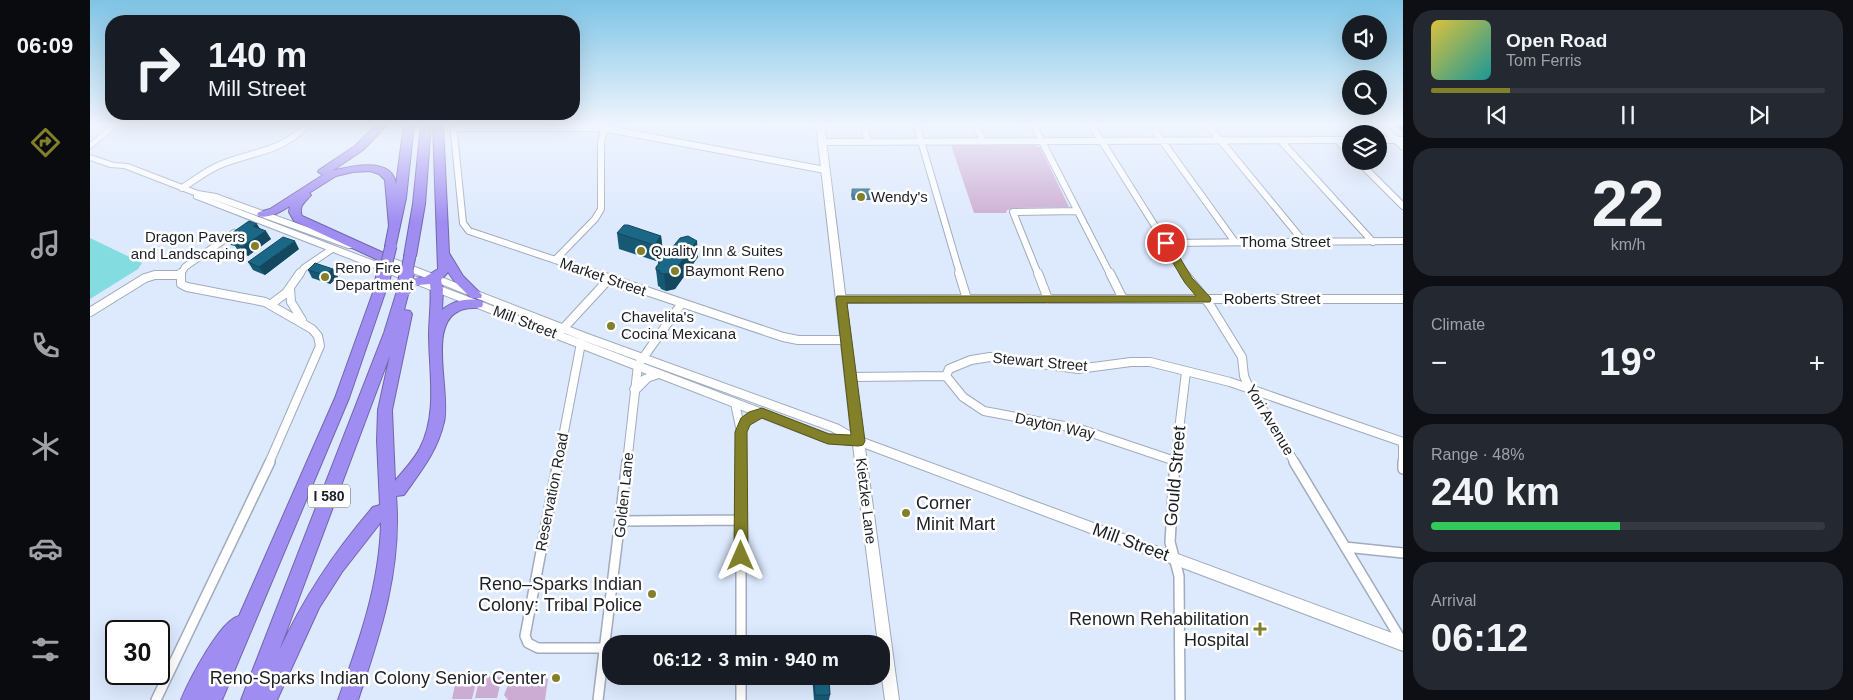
<!DOCTYPE html>
<html lang="en">
<head>
<meta charset="utf-8">
<style>
  body { margin:0; font-family:Arial,sans-serif; background:#242831; color:#f1f3f6; height:100vh; display:flex; flex-direction:column; font-size:19px; white-space:nowrap }
  * { box-sizing:border-box; margin:0 }
  p { font-size:16px; color:#9ea1a6 }
  .icon { flex:none; width:28px; height:28px; fill:none; stroke:currentColor; stroke-width:2; stroke-linecap:round; stroke-linejoin:round }
  .map { position:relative; flex:1; overflow:hidden }
  .side { display:flex; flex-direction:column; gap:10px; padding:10px; background:#0d0f14; width:450px }
  .side>* { flex:none }
  .top-card { position:absolute; left:15px; top:15px; width:475px; height:105px; border-radius:20px; box-shadow:0 5px 20px #0002; background:#171b24; color:#f1f3f6; overflow:hidden }
  .controls { position:absolute; left:1252px; top:15px; display:grid; gap:10px }
  .controls a { display:grid; place-items:center; width:45px; height:45px; border-radius:50%; background:#171b24; box-shadow:0 5px 20px #0002; font-size:25px }
  .speed { position:absolute; left:15px; top:620px; display:flex; gap:10px; font-size:25px; font-weight:700; text-align:center }
  .speed>* { display:grid; place-content:center; width:65px; height:65px; border-radius:50%; background:#171b24; box-shadow:0 5px 20px #0002; line-height:1 }
  .speed .limit { border:2px solid #111; border-radius:8px; background:#fff; color:#111 }
  .pin { position:absolute; display:grid; place-items:center; width:42px; height:42px; color:#fff; margin:-21px; border:2px solid #fff; border-radius:50%; box-shadow:0 1px 5px #0007 }
  .me { position:absolute; width:55px; margin:-28px; rotate:0deg; stroke-linejoin:round; filter:drop-shadow(0 0 4px #0008) }
  .turn { display:flex; align-items:center; gap:18px; height:105px; padding:0 20px; font-size:22px }
  .turn .icon { width:65px; height:65px; stroke-width:2.5 }
  .turn b { display:block; font-size:35px; line-height:42px }
  .big { font-size:38px; font-weight:700; line-height:1.1 }
  .side .widget { flex:1; display:flex; flex-direction:column; justify-content:center; gap:8px; min-width:0; padding:0 18px; border-radius:20px; background:#242831 }
  .side .dial { align-items:center; gap:0 }
  .dial b { font-size:65px; line-height:1 }
  .song { display:flex; align-items:center; gap:15px }
  .cover { width:60px; height:60px; border-radius:8px; background:linear-gradient(135deg,hsl(50 70% 55%),hsl(180 70% 35%)) }
  .played { height:5px; border-radius:2px; background:linear-gradient(90deg,#828029 20%,#363941 20%) }
  .keys { display:flex; justify-content:space-around; direction:ltr }
  .heat { display:flex; justify-content:space-between; align-items:center; font-size:28px; direction:ltr }
  .charge { height:8px; border-radius:4px; background:linear-gradient(90deg,#34c759 48%,#363941 0) }
  .trip { position:absolute; left:512px; top:635px; width:288px; height:50px; border-radius:20px; background:#171b24; box-shadow:0 5px 20px #0002; font-weight:700; line-height:50px; text-align:center }
  main { display:flex; flex:1; min-height:0 }
  .tabs { display:flex; flex-direction:column; width:90px; justify-content:space-around; align-items:center; background:#090b0e; color:#9ea1a6 }
  .tabs .icon { width:35px; height:35px }
  .tabs .selected { color:#828029 }
  .tabs b { font-size:22px; color:#f1f3f6 }
  .map>svg:first-child { display:block }
  .green { fill:#ccacd2 }
  .water { fill:#82dce0 }
  .lines { fill:none; stroke-linecap:round; stroke-linejoin:round }
  .minor-far2-casing { stroke:#a0abbe; stroke-width:8 }
  .minor-far1-casing { stroke:#a0abbe; stroke-width:10 }
  .minor-casing { stroke:#a0abbe; stroke-width:12 }
  .tertiary-casing { stroke:#a0abbe; stroke-width:9 }
  .secondary-casing { stroke:#a0abbe; stroke-width:2 }
  .motorway-casing { stroke:#7166aa; stroke-width:2 }
  .minor-far2 { stroke:#fff; stroke-width:6 }
  .minor-far1 { stroke:#fff; stroke-width:8 }
  .minor { stroke:#fff; stroke-width:9 }
  .tertiary { stroke:#fff; stroke-width:7 }
  .secondary { fill:#fff; fill-rule:evenodd }
  .motorway { fill:#a08df1; fill-rule:evenodd }
  .motorway-bridge-far1-casing { stroke:#7166aa; stroke-width:13; stroke-linecap:butt }
  .motorway-bridge-casing { stroke:#7166aa; stroke-width:16; stroke-linecap:butt }
  .motorway-bridge-far1 { stroke:#a08df1; stroke-width:11 }
  .motorway-bridge { stroke:#a08df1; stroke-width:14 }
  .wall { fill:#175973 }
  .shaded-wall { fill:#13485e }
  .building { fill:#1b6786; stroke:#13485e }
  .route { fill:#828029; stroke:#54531b }
  .poi-dot { fill:#828029; stroke:#fff; stroke-width:2 }
  .labels { text-anchor:middle; stroke-width:5; stroke-linejoin:round; paint-order:stroke }
  .shield { fill:#fff; stroke:#5f6267; stroke-width:1 }
  .shield-label { font-size:14px; font-weight:bold; fill:#1b1f26 }
  .poi-label { font-size:15px; fill:#1b1f26; stroke:#fff; text-anchor:start }
  .street-label { font-size:15px; fill:#1b1f26; stroke:#fff }
  .near-street-label { font-size:18px; fill:#1b1f26; stroke:#fff }
  .near-poi-label { font-size:18px; fill:#1b1f26; stroke:#fff; text-anchor:end }
</style>
</head>
<body>
<main>
<nav class="tabs">
<b>06:09</b>
<svg class="icon selected" aria-label="directions" viewBox="0 0 24 24"><path d="M12 3l9 9-9 9-9-9zM9 14v-3h6M13 9l2 2-2 2"/></svg>
<svg class="icon" aria-label="music" viewBox="0 0 24 24"><path d="M9 18V5l10-2v13"/><circle cx="6" cy="18" r="3"/><circle cx="16" cy="16" r="3"/></svg>
<svg class="icon" aria-label="phone" viewBox="0 0 24 24"><path d="M5 4h4l2 5-3 2q2 4 5 5l2-3 5 2v4C11 20 4 13 5 4z"/></svg>
<svg class="icon" aria-label="climate" viewBox="0 0 24 24"><path d="M12 3v18M4 7l16 10M4 17L20 7"/></svg>
<svg class="icon" aria-label="car" viewBox="0 0 24 24"><path d="M5 17H2v-5l4-1 3-4h7l3 4 3 1v5h-3M9 17h6M6 11h13"/><circle cx="7" cy="17" r="2"/><circle cx="17" cy="17" r="2"/></svg>
<svg class="icon" aria-label="filters" viewBox="0 0 24 24"><path d="M4 7h16M4 17h16"/><circle cx="9" cy="7" r="2"/><circle cx="15" cy="17" r="2"/></svg>
</nav>
<div class="map">
<svg width="1313" height="700" viewBox="0 0 1313 700">
  <rect width="100%" height="100%" fill="#dde9fd"/>
  <path class="green" d="M941,144L950,147L979,207L924,208L917,210L916,213H884L861,145Z
    M423,672L458,679L455,700H418L414,695Z
    M367,676H384L387,678L382,699H362Z
    M392,676L412,677L407,698H385L389,680Z"/>
  <path class="water" d="M0,238L52,263L48,269L0,299Z"/>
  <g class="lines">
    <g class="minor-far2-casing">
      <path id="minor-far2" d="M363,124L373,223L379,231L507,274
        M774,124L778,142
        M826,124L870,274
        M885,124L893,141
        M943,124L1020,274
        M1001,124L1095,274
        M1060,124L1145,242
        M1117,124L1214,242
        M364,128H513L735,170
        M1190,140L1283,242
        M1247,140L1261,155
        M1289,140H1313
        M732,142L1261,140
        M1268,161L1313,206
        M92,188C105,180 117,170 132,164C165,151 192,152 218,124
        M1076,243L1313,241
        M465,260L505,219L511,209V143L515,124
        M91,274L95,267L144,233
        M210,274L214,268L242,249
        M948,274L923,212L987,211"/>
    </g>
    <g class="minor-far1-casing">
      <path id="minor-far1" d="M91,273V284L97,287L175,302L222,329L228,336L230,346L179,463
        M503,273L693,337L708,340H755
        M869,273L877,299
        M948,273L958,299
        M1020,273L1033,299
        M1094,273L1120,305L1152,357L1154,376L1157,383L1205,463
        M200,288L201,302L212,320
        M751,299H1313
        M180,305L196,293L210,273
        M0,312L55,278L65,275H90
        M470,332L519,279
        M856,376L859,369L881,360L900,357L988,369L1041,362H1060L1140,382L1313,442
        M856,376L873,397L894,411L990,429L1085,461
        M761,377L856,376
        M645,403L651,432V463
        M651,432L658,419L672,413
        M1313,444V463
        M468,463L491,343
        M537,463L548,365L592,303
        M1085,463L1096,372"/>
    </g>
    <g class="minor-casing">
      <path id="minor" d="M468,462L435,636L438,643L448,648H515
        M651,462V644
        M1085,462L1080,542L1089,576L1090,700
        M1204,462L1313,643
        M1313,462V469
        M531,521L651,520
        M1255,547L1313,553
        M651,676V700
        M66,700L180,462
        M508,700L537,462"/>
    </g>
    <g class="tertiary-casing">
      <path id="tertiary" d="M1289,124L1313,146"/>
    </g>
    <g class="secondary-casing">
      <path id="secondary" d="M22,124H30L0,149V143Z
        M726,124H734L773,438L1313,637V651L775,448L809,700H795L791,671V644H788L763,445L734,442L569,378L560,381L549,392H541L540,389C543,382 550,376 557,374L104,198V195L34,168L20,167L0,160V155L24,163L38,164L108,191L126,194L264,244L265,246L264,248H258L119,198L738,434L748,435L741,431L492,340L288,259L287,257L288,255H294L498,334L749,425L761,432Z"/>
    </g>
    <g class="motorway-casing">
      <path id="motorway" d="M287,124H298L273,150L242,171C261,166 303,156 306,185L314,124H324L316,198L305,249H297L295,246L299,226L295,180L289,174L280,171L263,172L246,176L219,193L221,195C215,202 208,206 212,216L296,254L298,257L296,260H288L204,221L199,212L200,206C191,211 180,219 169,216L167,214L169,212L180,209L233,175L228,172L229,170L265,146Z
        M331,124H341L335,204L326,256L320,260L314,256L323,204Z
        M343,124H353L359,253L373,276L392,295L391,298H381L365,282L358,272L351,280L353,289L352,310C362,301 378,297 392,301L393,304L392,307C384,309 376,307 369,311C337,325 361,393 354,422C347,452 331,471 314,495L306,496C312,568 291,633 268,700H248C269,642 290,584 291,522L252,572L229,608L187,700H151L294,333L307,291L313,287L319,291L314,310L320,311L322,314L302,410L305,481C313,471 324,460 330,448C348,413 339,372 339,334C339,322 342,295 340,284L328,285L322,281L324,278L335,277L348,269ZM300,355L288,410L287,441L290,505L283,507C245,551 214,597 189,651Z
        M291,283L297,287L259,398L132,700H112L114,696L112,700H91C99,681 130,620 149,616L245,398L285,287Z"/>
    </g>
    <use href="#minor-far2" class="minor-far2"/>
    <use href="#minor-far1" class="minor-far1"/>
    <use href="#minor" class="minor"/>
    <use href="#tertiary" class="tertiary"/>
    <use href="#secondary" class="secondary"/>
    <use href="#motorway" class="motorway"/>
    <g class="motorway-bridge-far1-casing">
      <path id="motorway-bridge-far1" d="M294,274L301,246
        M316,274L320,256"/>
    </g>
    <g class="motorway-bridge-casing">
      <path id="motorway-bridge" d="M291,287L294,273
        M313,291L317,273"/>
    </g>
    <use href="#motorway-bridge-far1" class="motorway-bridge-far1"/>
    <use href="#motorway-bridge" class="motorway-bridge"/>
  </g>
  <path class="wall" d="M1303,124H1313V132Z
    M762,189L781,195V200H762L761,195Z
    M170,229L181,239L158,256L149,252L145,246L141,245L136,237Z
    M527,233L571,236L573,252L566,261L529,249Z
    M209,249L175,275L163,270L158,262Z
    M577,254L608,257L585,289L576,291L571,289L570,287L568,286L566,270L568,265V260Z
    M243,269L248,277L240,284L222,278L218,270Z
    M722,676H739L740,695L739,700H724Z"/>
  <path class="shaded-wall" d="M167,224L172,232L163,226Z
    M176,231L181,239L158,256L152,247Z
    M571,236L573,252L566,261L564,245Z
    M205,241L209,249L175,275L169,267Z
    M607,241L608,257L585,289L576,291L574,274Z
    M243,269L248,277L240,284L235,275Z"/>
  <path class="building" d="M762,189H780L781,195H763Z
    M159,221L167,224L163,226L176,231L152,247L143,244L147,241L136,237Z
    M534,225H538L571,236L564,245L527,233Z
    M598,236L607,241L583,273L574,274L569,273L570,271L566,270V267L571,261L568,260L574,253L577,254L590,238Z
    M193,237L205,241L169,267L158,262Z
    M225,263L243,269L235,275L218,270Z
    M724,676H739L740,695H725Z"/>
  <linearGradient id="sky" x2="0" y2="1"><stop stop-color="#7fc4e5"/><stop offset="0.56" stop-color="#f0f5fe"/><stop offset="1" stop-color="#f0f5fe" stop-opacity="0"/></linearGradient>
  <rect width="1313" height="222" fill="url(#sky)"/>
  <path class="route" d="M1076,240L1080,241L1102,278L1120,297L1121,299L1120,302L757,303L775,441L773,445L768,446L738,444L672,418L660,425L657,432L658,556L656,560L651,562L646,560L644,556L645,432L651,418L659,412L672,408L739,434L761,435L746,299L747,296H1106L1095,283L1071,243Z"/>
  <g class="poi-dot">
    <circle cx="771" cy="197" r="5"/>
    <circle cx="165" cy="246" r="5"/>
    <circle cx="551" cy="251" r="5"/>
    <circle cx="585" cy="271" r="5"/>
    <circle cx="235" cy="277" r="5"/>
    <circle cx="521" cy="326" r="5"/>
    <circle cx="816" cy="513" r="5"/>
    <circle cx="562" cy="594" r="5"/>
    <path d="M1167.5 621.5h5v5h5v5h-5v5h-5v-5h-5v-5h5z"/>
    <circle cx="466" cy="678" r="5"/>
  </g>
  <g class="labels">
    <rect class="shield" x="218" y="484.5" width="42" height="23" rx="4"/>
    <g class="shield-label">
      <text x="239" y="501">I 580</text>
    </g>
    <g class="poi-label">
      <text x="781" y="202">Wendy's</text>
      <text x="155" y="242" text-anchor="end">Dragon Pavers<tspan x="155" dy="17">and Landscaping</tspan></text>
      <text x="561" y="256">Quality Inn &amp; Suites</text>
      <text x="245" y="273">Reno Fire<tspan x="245" dy="17">Department</tspan></text>
      <text x="595" y="276">Baymont Reno</text>
      <text x="531" y="322">Chavelita's<tspan x="531" dy="17">Cocina Mexicana</tspan></text>
    </g>
    <g class="street-label">
      <text x="1195" y="247">Thoma Street</text>
      <text transform="translate(513 277) rotate(19)" y="5">Market Street</text>
      <text x="1182" y="304">Roberts Street</text>
      <text transform="translate(435 322) rotate(21)" y="5">Mill Street</text>
      <text transform="translate(950 362) rotate(5)" y="5">Stewart Street</text>
      <text transform="translate(1180 420) rotate(59)" y="5">Yori Avenue</text>
      <text transform="translate(965 426) rotate(12)" y="5">Dayton Way</text>
      <text transform="translate(462 492) rotate(-79)" y="5">Reservation Road</text>
      <text transform="translate(534 495) rotate(-84)" y="5">Golden Lane</text>
      <text transform="translate(776 501) rotate(83)" y="5">Kietzke Lane</text>
    </g>
    <g class="near-street-label">
      <text transform="translate(1085 476) rotate(-85)" y="6">Gould Street</text>
      <text transform="translate(1041 542) rotate(20)" y="6">Mill Street</text>
    </g>
    <g class="near-poi-label">
      <text x="826" y="509" text-anchor="start">Corner<tspan x="826" dy="21">Minit Mart</tspan></text>
      <text x="552" y="590">Reno–Sparks Indian<tspan x="552" dy="21">Colony: Tribal Police</tspan></text>
      <text x="1159" y="625">Renown Rehabilitation<tspan x="1159" dy="21">Hospital</tspan></text>
      <text x="456" y="684">Reno-Sparks Indian Colony Senior Center</text>
    </g>
  </g>
</svg>
<div class="controls">
<a><svg class="icon" aria-label="sound" viewBox="0 0 24 24"><path d="M4 9h4l5-4v14l-5-4H4zM17 9q2 3 0 6"/></svg></a>
<a><svg class="icon" aria-label="search" viewBox="0 0 24 24"><circle cx="10" cy="10" r="6"/><path d="M15 15l6 6"/></svg></a>
<a><svg class="icon" aria-label="layers" viewBox="0 0 24 24"><path d="M12 4l9 5-9 5-9-5zM3 14l9 5 9-5"/></svg></a>
</div>
<div class="speed"><div class="limit">30</div></div>
<div class="pin" style="left:1076px;top:243px;background:#d93025"><svg class="icon" aria-label="arrive" viewBox="0 0 24 24"><path d="M6 21V4h12l-3 4 3 4H6"/></svg></div>
<svg class="me" style="left:651px;top:556px" viewBox="-20 -20 40 40"><path d="M0-17L14 15 0 8-14 15z" fill="#828029" stroke="#fff" stroke-width="4"/></svg>
<div class="trip">06:12 · 3 min · 940 m</div>
<div class="top-card">
<div class="turn"><svg class="icon" aria-label="right" viewBox="0 0 24 24"><path d="M7 20v-9h11M14 6l5 5-5 5"/></svg><div><b>140 m</b>Mill Street</div></div>
</div>
</div>
<section class="side">
<div class="widget">
<div class="song"><i class="cover"></i><div><b>Open Road</b><p>Tom Ferris</p></div></div>
<div class="played"></div>
<div class="keys"><svg class="icon" aria-label="previous" viewBox="0 0 24 24"><path d="M18 5L8 12l10 7zM5 5v14"/></svg><svg class="icon" aria-label="pause" viewBox="0 0 24 24"><path d="M8 5v14M16 5v14"/></svg><svg class="icon" aria-label="next" viewBox="0 0 24 24"><path d="M6 5l10 7-10 7zM19 5v14"/></svg></div>
</div>
<div class="widget dial"><b>22</b><p>km/h</p></div>
<div class="widget"><p>Climate</p>
<div class="heat"><a>−</a><b class="big">19°</b><a>+</a></div>
</div>
<div class="widget"><p>Range · 48%</p><b class="big">240 km</b><div class="charge"></div></div>
<div class="widget"><p>Arrival</p><b class="big">06:12</b></div>
</section>
</main>
</body>
</html>
